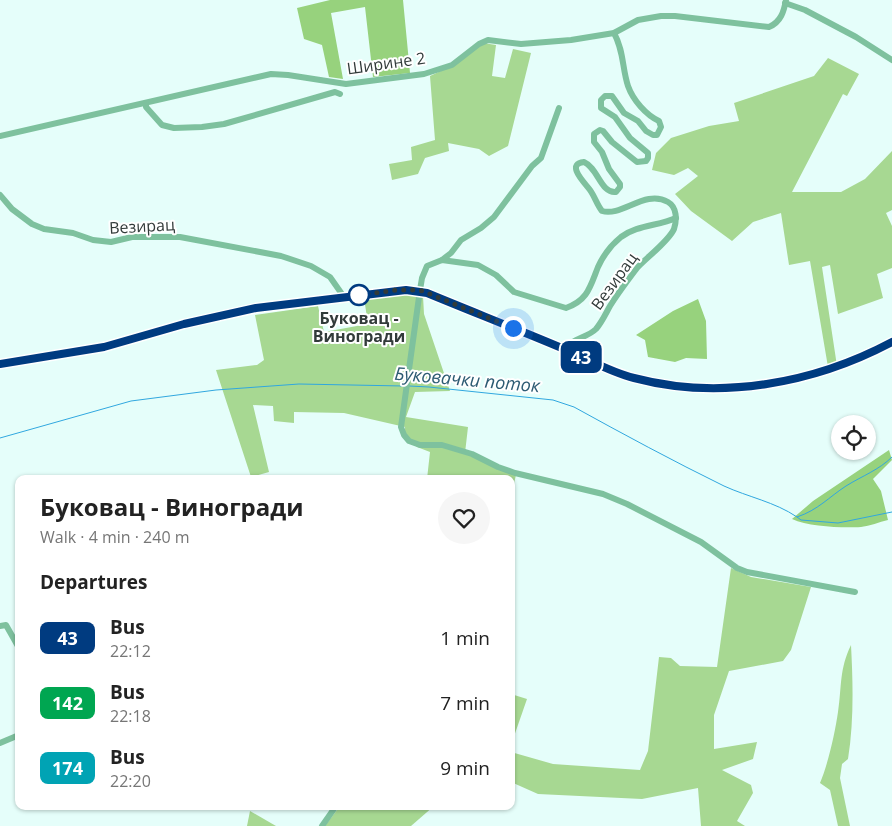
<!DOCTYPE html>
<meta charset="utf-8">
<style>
:root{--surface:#fff;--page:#f6f6f6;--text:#222;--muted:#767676}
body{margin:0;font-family:"Open Sans",sans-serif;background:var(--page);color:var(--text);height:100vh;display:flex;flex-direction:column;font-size:19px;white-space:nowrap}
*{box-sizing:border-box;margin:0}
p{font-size:16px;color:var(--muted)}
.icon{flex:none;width:28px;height:28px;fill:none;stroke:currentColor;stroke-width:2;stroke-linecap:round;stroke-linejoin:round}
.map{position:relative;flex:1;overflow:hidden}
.details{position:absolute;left:15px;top:475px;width:500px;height:335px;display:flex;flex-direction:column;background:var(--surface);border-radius:10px;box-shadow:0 1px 4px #0004}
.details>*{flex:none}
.badge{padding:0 10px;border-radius:8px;font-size:18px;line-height:32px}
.buttons{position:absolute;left:831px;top:415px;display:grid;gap:10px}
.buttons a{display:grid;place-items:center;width:45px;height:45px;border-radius:50%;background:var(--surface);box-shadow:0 1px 4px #0004;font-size:25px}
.you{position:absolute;width:25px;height:25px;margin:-12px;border:4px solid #fff;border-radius:50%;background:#1a73e8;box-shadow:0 0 0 8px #1a73e833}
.map>.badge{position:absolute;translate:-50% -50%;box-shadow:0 0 0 2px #fff}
h2{padding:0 25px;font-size:19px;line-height:45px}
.round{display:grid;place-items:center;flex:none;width:52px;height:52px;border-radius:26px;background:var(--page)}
.head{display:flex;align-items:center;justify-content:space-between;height:85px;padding:0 25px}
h1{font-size:24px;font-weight:700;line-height:38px}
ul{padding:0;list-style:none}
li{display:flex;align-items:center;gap:15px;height:65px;padding:0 25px}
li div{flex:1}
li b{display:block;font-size:19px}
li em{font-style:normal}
li .badge{min-width:55px;font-weight:700;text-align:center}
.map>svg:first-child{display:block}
.green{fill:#a7d892}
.forest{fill:#97d27d}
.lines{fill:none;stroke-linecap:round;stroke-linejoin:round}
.stream{stroke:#30a7df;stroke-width:1}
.minor{stroke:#7ec19e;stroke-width:6}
.line-casing{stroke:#fff;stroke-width:11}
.line{stroke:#003b80;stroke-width:8}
.walk{stroke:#323b3a;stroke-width:5;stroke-dasharray:0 9}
.stop-dot{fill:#fff;stroke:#003b80;stroke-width:2.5}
.labels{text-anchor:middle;stroke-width:4;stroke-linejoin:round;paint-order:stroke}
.street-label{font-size:16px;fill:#323b3a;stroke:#fff}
.stop-label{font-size:16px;font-weight:bold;fill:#323b3a;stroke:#fff}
.water-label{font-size:18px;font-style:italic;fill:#2d5b73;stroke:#fff}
</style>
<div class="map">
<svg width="892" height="826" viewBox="0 0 892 826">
<rect width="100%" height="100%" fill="#e5fefa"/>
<g class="green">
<polygon points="483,43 496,45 492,76 505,78 513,49 531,53 508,146 489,156 479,149 448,143 449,151 425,158 418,174 392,180 389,164 412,160 411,147 435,140 430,76 445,69"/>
<polygon points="828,58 859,74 847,96 843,94 792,192 841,192 865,179 892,151 892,210 886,213 892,226 892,268 877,274 883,298 838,314 830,265 822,267 837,366 828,367 810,261 789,265 781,213 753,222 732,241 691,211 675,194 698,176 688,168 674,175 652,170 656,153 671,138 709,126 739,121 734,103 814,76"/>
<polygon points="402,294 423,296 424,314 450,391 415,392 406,417 468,427 465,453 516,475 511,496 511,479 427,479 430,452 417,447 405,435 405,427 344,413 294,412 294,423 274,421 273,406 253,405 269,472 251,477 216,370 257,365 264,360 255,315 318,306 324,332 368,324 364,298"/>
<polygon points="731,568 751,577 811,587 791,650 783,661 729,671 714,715 714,749 757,742 753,759 722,770 751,785 753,793 737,821 745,826 701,826 698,788 642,799 538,794 511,782 511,752 553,764 640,770 648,751 659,657 671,658 680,666 717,667"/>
<path d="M851,645C853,682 854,722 848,759L842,764L840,778L850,826H838L830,790L820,783C828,764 835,733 838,712C842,686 839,670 851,645Z"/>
<polygon points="511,694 527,699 511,745"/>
<polygon points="340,806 434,806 411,826 325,826"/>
<polygon points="250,811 276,826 247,826"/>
</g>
<g class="forest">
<polygon points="330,0 403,0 410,73 373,77 365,7 331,13 343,79 329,77 322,45 304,39 297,8"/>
<polygon points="698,299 706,321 707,359 686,358 675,362 648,357 645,340 636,335 673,311"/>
<path d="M889,450L892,460L873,479L881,491L888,520C879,522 870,526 861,527C843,528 809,527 792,519L813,501Z"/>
</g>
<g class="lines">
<g class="stream">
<path d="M409,386L429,387L553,400L574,407C623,434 673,461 724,486C748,497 775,502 797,517C818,510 829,497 846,486C862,476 879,470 892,457"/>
<polyline points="0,438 131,401 216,390 299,384 403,386"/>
<polyline points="797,517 801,520 838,523 892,512"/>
</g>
<g class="minor">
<polyline points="785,3 805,10 856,37 892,60"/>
<polyline points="146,103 146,107 162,125 174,128 202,127 224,124 335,92 340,94"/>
<path d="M0,136L271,74L288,75L346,84L424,74L452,65L479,44L488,40L521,44L571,40L614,33L638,20L661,16H675L769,27C781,22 784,11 786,0"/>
<polyline points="0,195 12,209 32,224 44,229 73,233 93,240 111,242 132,237 180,237 281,256 311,266 330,277 344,297"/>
<path d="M676,218C658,226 637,225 621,237C611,245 603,256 598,267C590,287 588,300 566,308L514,292L496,275L478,265L442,260L427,266L422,278L420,290L401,427L404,435L409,441L420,445H442L472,454L498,467L515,473L603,494L627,504L701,542L737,568L747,572L855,592"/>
<polyline points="442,260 451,253 461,240 481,228 494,217 532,166 541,158 559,108"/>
<path d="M565,350C572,338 587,338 596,329C602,322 606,313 610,306C618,293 628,280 637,268C646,258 669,241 674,229C677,220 677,207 668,202C645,189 622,217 602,211C597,205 595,197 590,190C585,183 565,164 584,162C598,168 601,194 616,192L620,187V184L609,169L602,152L594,142V134L600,130L603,131L612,142L637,162L646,161L648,158V153L630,138L615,117L601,108V100L605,96H612L624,113L638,121L646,131L653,135H657L661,127L659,121C646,115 633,100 628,86C622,68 624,51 614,33"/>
<path d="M0,364L104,347L197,321L256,308L406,290L427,293C473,312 519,330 564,349C588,359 610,372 634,378C720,400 815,383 892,342"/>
<polyline points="0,626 6,625 19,648"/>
<polyline points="0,743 19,735"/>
<polyline points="322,826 336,806"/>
</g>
</g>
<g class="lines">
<defs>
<path id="line" d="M0,364L104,347L184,324L256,308L406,290L427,293C473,312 519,330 564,349C588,359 610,372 634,378C721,401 815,383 892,342"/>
</defs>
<use href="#line" class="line-casing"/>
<use href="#line" class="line"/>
<polyline class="walk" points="359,295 397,290 420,290 513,328"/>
</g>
<circle class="stop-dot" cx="359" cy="295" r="10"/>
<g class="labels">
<g class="street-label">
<text transform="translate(386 63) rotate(-8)" y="6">Ширине 2</text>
<text transform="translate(142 226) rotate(-3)" y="6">Везирац</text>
<text transform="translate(614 281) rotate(-54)" y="6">Везирац</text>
</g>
<g class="stop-label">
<text x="359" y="324">Буковац -<tspan x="359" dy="18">Виногради</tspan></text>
</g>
<g class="water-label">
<text transform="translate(467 380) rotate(5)" y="6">Буковачки поток</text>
</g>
</g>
</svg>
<div class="buttons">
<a><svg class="icon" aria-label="locate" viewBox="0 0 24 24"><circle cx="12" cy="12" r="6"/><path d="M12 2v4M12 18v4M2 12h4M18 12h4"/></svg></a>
</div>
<div class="you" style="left:513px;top:328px"></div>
<b class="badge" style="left:581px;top:357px;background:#003b80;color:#fff">43</b>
<section class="details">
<div class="head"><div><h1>Буковац - Виногради</h1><p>Walk · 4 min · 240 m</p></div><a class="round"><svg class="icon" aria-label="heart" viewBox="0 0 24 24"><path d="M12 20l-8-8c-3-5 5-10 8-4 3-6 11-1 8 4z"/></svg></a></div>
<h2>Departures</h2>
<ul>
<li><span class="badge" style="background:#003b80;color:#fff">43</span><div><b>Bus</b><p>22:12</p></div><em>1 min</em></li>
<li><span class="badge" style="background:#00a651;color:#fff">142</span><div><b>Bus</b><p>22:18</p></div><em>7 min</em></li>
<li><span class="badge" style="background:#00a3b4;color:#fff">174</span><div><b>Bus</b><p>22:20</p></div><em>9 min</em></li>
</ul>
</section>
</div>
